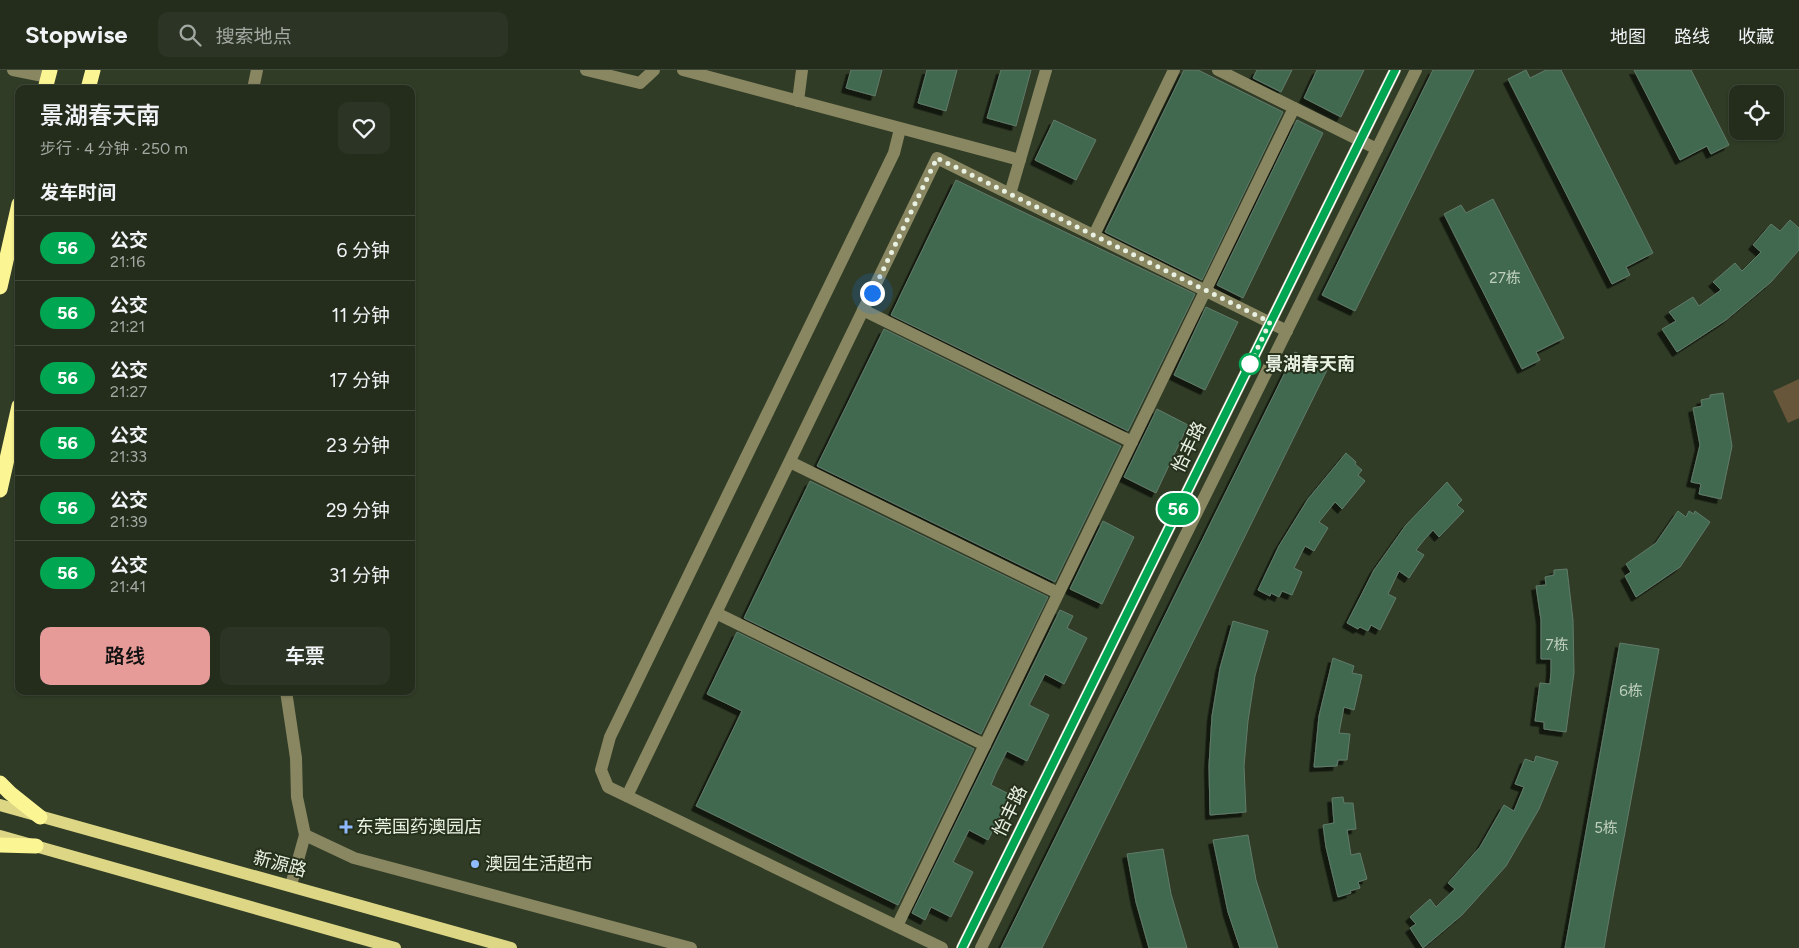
<!DOCTYPE html>
<html lang="zh">
<meta charset="utf-8">
<style>
:root{--surface:#242d1c;--page:#2c3525;--text:#f1f3f6;--muted:#a3a8a3;--line:#41493b;--accent:#e69b98}
body{margin:0;font-family:Figtree,"Noto Sans SC",sans-serif;background:var(--page);color:var(--text);height:100vh;display:flex;flex-direction:column;font-size:19px;white-space:nowrap}
*{box-sizing:border-box;margin:0}
p{font-size:16px;color:var(--muted)}
.icon{flex:none;width:28px;height:28px;fill:none;stroke:currentColor;stroke-width:2;stroke-linecap:round;stroke-linejoin:round}
.map{position:relative;flex:1;overflow:hidden}
.drawer{position:absolute;left:15px;top:15px;width:400px;height:610px;display:flex;flex-direction:column;background:var(--surface);border-radius:10px;box-shadow:0 1px 4px #0004,0 0 0 1px var(--line)}
.drawer>*{flex:none}
.badge{padding:0 10px;border-radius:16px;font-size:18px;line-height:32px}
.buttons{position:absolute;left:1729px;top:15px;display:grid;gap:10px}
.buttons a{display:grid;place-items:center;width:55px;height:55px;border-radius:10px;background:var(--surface);box-shadow:0 1px 4px #0004,0 0 0 1px var(--line);font-size:25px}
.you{position:absolute;width:25px;height:25px;margin:-12px;border:4px solid #fff;border-radius:50%;background:#1a73e8;box-shadow:0 0 0 8px #1a73e833}
.map>.badge{position:absolute;translate:-50% -50%;box-shadow:0 0 0 2px #fff}
h2{padding:0 25px;font-size:19px;line-height:45px}
.round{display:grid;place-items:center;flex:none;width:52px;height:52px;border-radius:10px;background:var(--page)}
.headline{display:flex;align-items:center;justify-content:space-between;height:85px;padding:0 25px}
h1{font-size:24px;font-weight:600;line-height:38px}
.primary-button{display:flex;gap:10px;margin-top:auto;padding:10px 25px}
.primary-button a{flex:1;height:58px;border-radius:10px;background:var(--accent);color:#111;font-size:20px;font-weight:600;line-height:58px;text-align:center}
.primary-button a+a{background:var(--page);color:var(--text)}
ul{padding:0;list-style:none}
li{display:flex;align-items:center;gap:15px;height:65px;padding:0 25px;border-top:1px solid var(--line)}
li div{flex:1}
li b{display:block;font-size:19px}
li em{font-style:normal}
li .badge{min-width:55px;font-weight:700;text-align:center}
header{display:flex;align-items:center;gap:30px;box-sizing:border-box;height:70px;padding:0 25px;background:var(--surface);border-bottom:1px solid var(--line)}
header strong{font-size:24px}
nav{display:flex;gap:28px;margin-inline-start:auto;font-size:18px}
.search{width:350px;height:45px;background:var(--page);display:flex;align-items:center;gap:12px;box-sizing:border-box;padding:0 18px;border-radius:10px;color:var(--muted);font-size:19px}
.map>svg:first-child{display:block}
.green{fill:#67563a}
.building{fill:#416950;stroke:#617b6a;filter:url(#shadow)}
.lines{fill:none;stroke-linecap:round;stroke-linejoin:round}
.minor{stroke:#898761;stroke-width:12}
.major{stroke:#dcd685;stroke-width:12}
.highway{stroke:#fcf593;stroke-width:15}
.line-casing{stroke:#fff;stroke-width:11}
.line{stroke:#00a651;stroke-width:8}
.walk{stroke:#e9f1e3;stroke-width:5;stroke-dasharray:0 9}
.stop-dot{fill:#fff;stroke:#00a651;stroke-width:2.5}
.poi-dot{fill:#8eb9fc;stroke:#26311c;stroke-width:2}
.labels{text-anchor:middle;stroke-width:4;stroke-linejoin:round;paint-order:stroke}
.number-label{font-size:15px;fill:#bfcfbe}
.stop-label{font-size:18px;font-weight:bold;fill:#e9f1e3;stroke:#26311c;text-anchor:start}
.street-label{font-size:18px;fill:#e9f1e3;stroke:#26311c}
.poi-label{font-size:18px;fill:#e9f1e3;stroke:#26311c;text-anchor:start}
</style>
<header>
<strong>Stopwise</strong>
<div class="search"><svg class="icon" aria-label="search" viewBox="0 0 24 24"><circle cx="10" cy="10" r="6"/><path d="M15 15l6 6"/></svg>搜索地点</div>
<nav><a>地图</a><a>路线</a><a>收藏</a></nav>
</header>
<div class="map">
<svg width="1799" height="878" viewBox="0 0 1799 878">
<defs>
<filter id="shadow"><feDropShadow dx="-4.5" dy="4.5" stdDeviation="0" flood-color="#0009"/></filter>
</defs>
<rect width="100%" height="100%" fill="#303c26"/>
<polygon class="green" points="1799,309 1799,348 1788,353 1773,321"/>
<g class="building">
<polygon points="851,0 882,0 875,26 846,18"/>
<polygon points="927,0 957,0 946,41 918,33"/>
<polygon points="1001,0 1031,0 1016,56 987,48"/>
<polygon points="1184,0 1198,0 1283,42 1202,210 1105,162"/>
<polygon points="1257,0 1292,0 1281,22 1253,8"/>
<polygon points="1317,0 1364,0 1341,47 1304,28"/>
<polygon points="1433,0 1474,0 1355,241 1322,225"/>
<polygon points="1526,0 1530,8 1546,0 1561,0 1653,183 1626,197 1630,205 1612,214 1508,9"/>
<polygon points="1634,0 1691,0 1729,75 1711,84 1707,76 1680,90"/>
<polygon points="1054,50 1096,70 1076,110 1035,90"/>
<polygon points="1297,50 1323,63 1243,228 1217,215"/>
<polygon points="956,110 1195,224 1128,361 891,245"/>
<polygon points="1493,129 1564,268 1536,282 1540,290 1522,299 1444,144 1461,135 1466,143"/>
<polygon points="1790,150 1799,158 1799,180 1771,212 1726,250 1677,282 1662,259 1676,251 1669,242 1693,227 1699,236 1721,220 1713,212 1735,193 1742,201 1761,182 1753,175 1771,154 1780,161"/>
<polygon points="1206,237 1238,252 1205,320 1174,305"/>
<polygon points="884,259 1121,376 1055,512 817,396"/>
<polygon points="1295,282 1328,298 1173,612 1042,878 1001,878"/>
<polygon points="1723,323 1732,376 1721,429 1699,424 1701,414 1691,412 1700,375 1693,338 1702,336 1701,330 1710,328 1710,325"/>
<polygon points="1157,339 1188,355 1156,423 1124,407"/>
<polygon points="1346,383 1356,392 1355,394 1362,400 1358,405 1365,411 1342,439 1335,432 1319,452 1328,458 1314,481 1305,476 1294,498 1302,502 1292,525 1282,521 1279,527 1271,523 1270,526 1258,520 1279,476 1308,429"/>
<polygon points="810,411 1048,527 981,664 744,548"/>
<polygon points="1447,412 1462,430 1457,435 1464,441 1439,467 1433,460 1424,470 1416,480 1424,485 1409,508 1399,501 1388,524 1396,528 1380,560 1371,555 1368,561 1360,557 1358,559 1347,553 1374,500 1406,455"/>
<polygon points="1678,441 1686,447 1689,441 1694,444 1695,441 1710,452 1680,497 1636,527 1625,506 1631,502 1626,494 1656,473"/>
<polygon points="1103,451 1134,467 1102,534 1070,519"/>
<polygon points="1567,499 1573,550 1574,603 1566,662 1544,659 1544,652 1535,651 1540,613 1550,614 1551,601 1551,589 1541,589 1541,550 1536,516 1546,515 1545,507 1554,505 1554,500"/>
<polygon points="1060,540 1073,546 1067,558 1087,568 1064,614 1045,604 1029,635 1049,645 1027,691 1007,681 996,703 991,715 1011,725 988,770 969,760 953,792 973,802 951,847 931,837 925,850 912,843"/>
<polygon points="1233,551 1268,561 1255,606 1248,651 1244,696 1246,742 1210,745 1209,696 1212,646 1220,598"/>
<polygon points="737,562 974,679 898,835 696,736 742,641 707,624"/>
<polygon points="1620,573 1659,579 1612,832 1604,878 1565,878"/>
<polygon points="1333,588 1354,596 1352,603 1362,605 1354,640 1344,637 1339,663 1350,664 1347,690 1338,690 1337,696 1314,697 1319,646"/>
<polygon points="1536,686 1558,692 1539,739 1506,796 1462,845 1423,878 1410,858 1416,854 1410,847 1430,829 1436,837 1455,819 1448,813 1480,777 1504,735 1514,741 1524,717 1515,714 1525,689 1534,692"/>
<polygon points="1343,727 1344,733 1353,733 1356,759 1347,760 1351,785 1360,783 1367,809 1358,812 1360,818 1350,821 1351,823 1338,827 1326,777 1323,755 1334,753 1332,728"/>
<polygon points="1248,765 1256,810 1278,878 1240,878 1228,842 1213,770"/>
<polygon points="1163,779 1171,824 1187,878 1149,878 1136,832 1127,784"/>
</g>
<g class="lines">
<g class="minor">
<polyline points="13,0 48,7"/>
<polyline points="586,0 640,13 654,0"/>
<polyline points="683,0 1020,90"/>
<polyline points="1218,0 1377,79"/>
<polyline points="253,19 257,0"/>
<polyline points="798,31 802,0"/>
<polyline points="900,59 894,83 610,667 601,700 608,717 942,878"/>
<polyline points="1010,124 1046,0"/>
<polyline points="1094,165 1174,0"/>
<polyline points="863,240 1132,372"/>
<polyline points="790,392 1058,523"/>
<polyline points="716,543 985,675"/>
<polyline points="286,621 296,688 297,727 305,765 291,815"/>
<polyline points="627,726 937,88 1287,261"/>
<polyline points="305,765 354,788 691,878"/>
<polyline points="897,856 1294,38"/>
<polyline points="962,878 1395,0"/>
<polyline points="981,878 1416,0"/>
</g>
<g class="major">
<polyline points="0,735 511,878"/>
<polyline points="0,766 395,878"/>
</g>
<g class="highway">
<polyline points="45,19 50,0"/>
<polyline points="88,19 93,0"/>
<polyline points="0,217 19,134"/>
<polyline points="0,420 19,336"/>
<polyline points="0,713 10,723 40,747"/>
<polyline points="0,775 36,776"/>
</g>
</g>
<g class="lines">
<defs>
<polyline id="line" points="962,878 1395,0"/>
</defs>
<use href="#line" class="line-casing"/>
<use href="#line" class="line"/>
<polyline class="walk" points="872,223 937,88 1270,252 1250,294"/>
</g>
<circle class="stop-dot" cx="1250" cy="294" r="10"/>
<g class="poi-dot">
<path d="M343.5 749.5h5v5h5v5h-5v5h-5v-5h-5v-5h5z"/>
<circle cx="475" cy="794" r="5"/>
</g>
<g class="labels">
<g class="number-label">
<text x="1505" y="213">27栋</text>
<text x="1557" y="580">7栋</text>
<text x="1631" y="626">6栋</text>
<text x="1606" y="763">5栋</text>
</g>
<g class="stop-label">
<text x="1265" y="300">景湖春天南</text>
</g>
<g class="street-label">
<text transform="translate(1189 377) rotate(-64)" y="6">怡丰路</text>
<text transform="translate(1010 741) rotate(-64)" y="6">怡丰路</text>
<text transform="translate(280 794) rotate(15)" y="6">新源路</text>
</g>
<g class="poi-label">
<text x="356" y="763">东莞国药澳园店</text>
<text x="485" y="800">澳园生活超市</text>
</g>
</g>
</svg>
<div class="buttons">
<a><svg class="icon" aria-label="locate" viewBox="0 0 24 24"><circle cx="12" cy="12" r="6"/><path d="M12 2v4M12 18v4M2 12h4M18 12h4"/></svg></a>
</div>
<div class="you" style="left:872px;top:223px"></div>
<b class="badge" style="left:1178px;top:439px;background:#00a651;color:#fff">56</b>
<section class="drawer">
<div class="headline"><div><h1>景湖春天南</h1><p>步行 · 4 分钟 · 250 m</p></div><a class="round"><svg class="icon" aria-label="heart" viewBox="0 0 24 24"><path d="M12 20l-8-8c-3-5 5-10 8-4 3-6 11-1 8 4z"/></svg></a></div>
<h2>发车时间</h2>
<ul>
<li><span class="badge" style="background:#00a651;color:#fff">56</span><div><b>公交</b><p>21:16</p></div><em>6 分钟</em></li>
<li><span class="badge" style="background:#00a651;color:#fff">56</span><div><b>公交</b><p>21:21</p></div><em>11 分钟</em></li>
<li><span class="badge" style="background:#00a651;color:#fff">56</span><div><b>公交</b><p>21:27</p></div><em>17 分钟</em></li>
<li><span class="badge" style="background:#00a651;color:#fff">56</span><div><b>公交</b><p>21:33</p></div><em>23 分钟</em></li>
<li><span class="badge" style="background:#00a651;color:#fff">56</span><div><b>公交</b><p>21:39</p></div><em>29 分钟</em></li>
<li><span class="badge" style="background:#00a651;color:#fff">56</span><div><b>公交</b><p>21:41</p></div><em>31 分钟</em></li>
</ul>
<div class="primary-button"><a>路线</a><a>车票</a></div>
</section>
</div>
